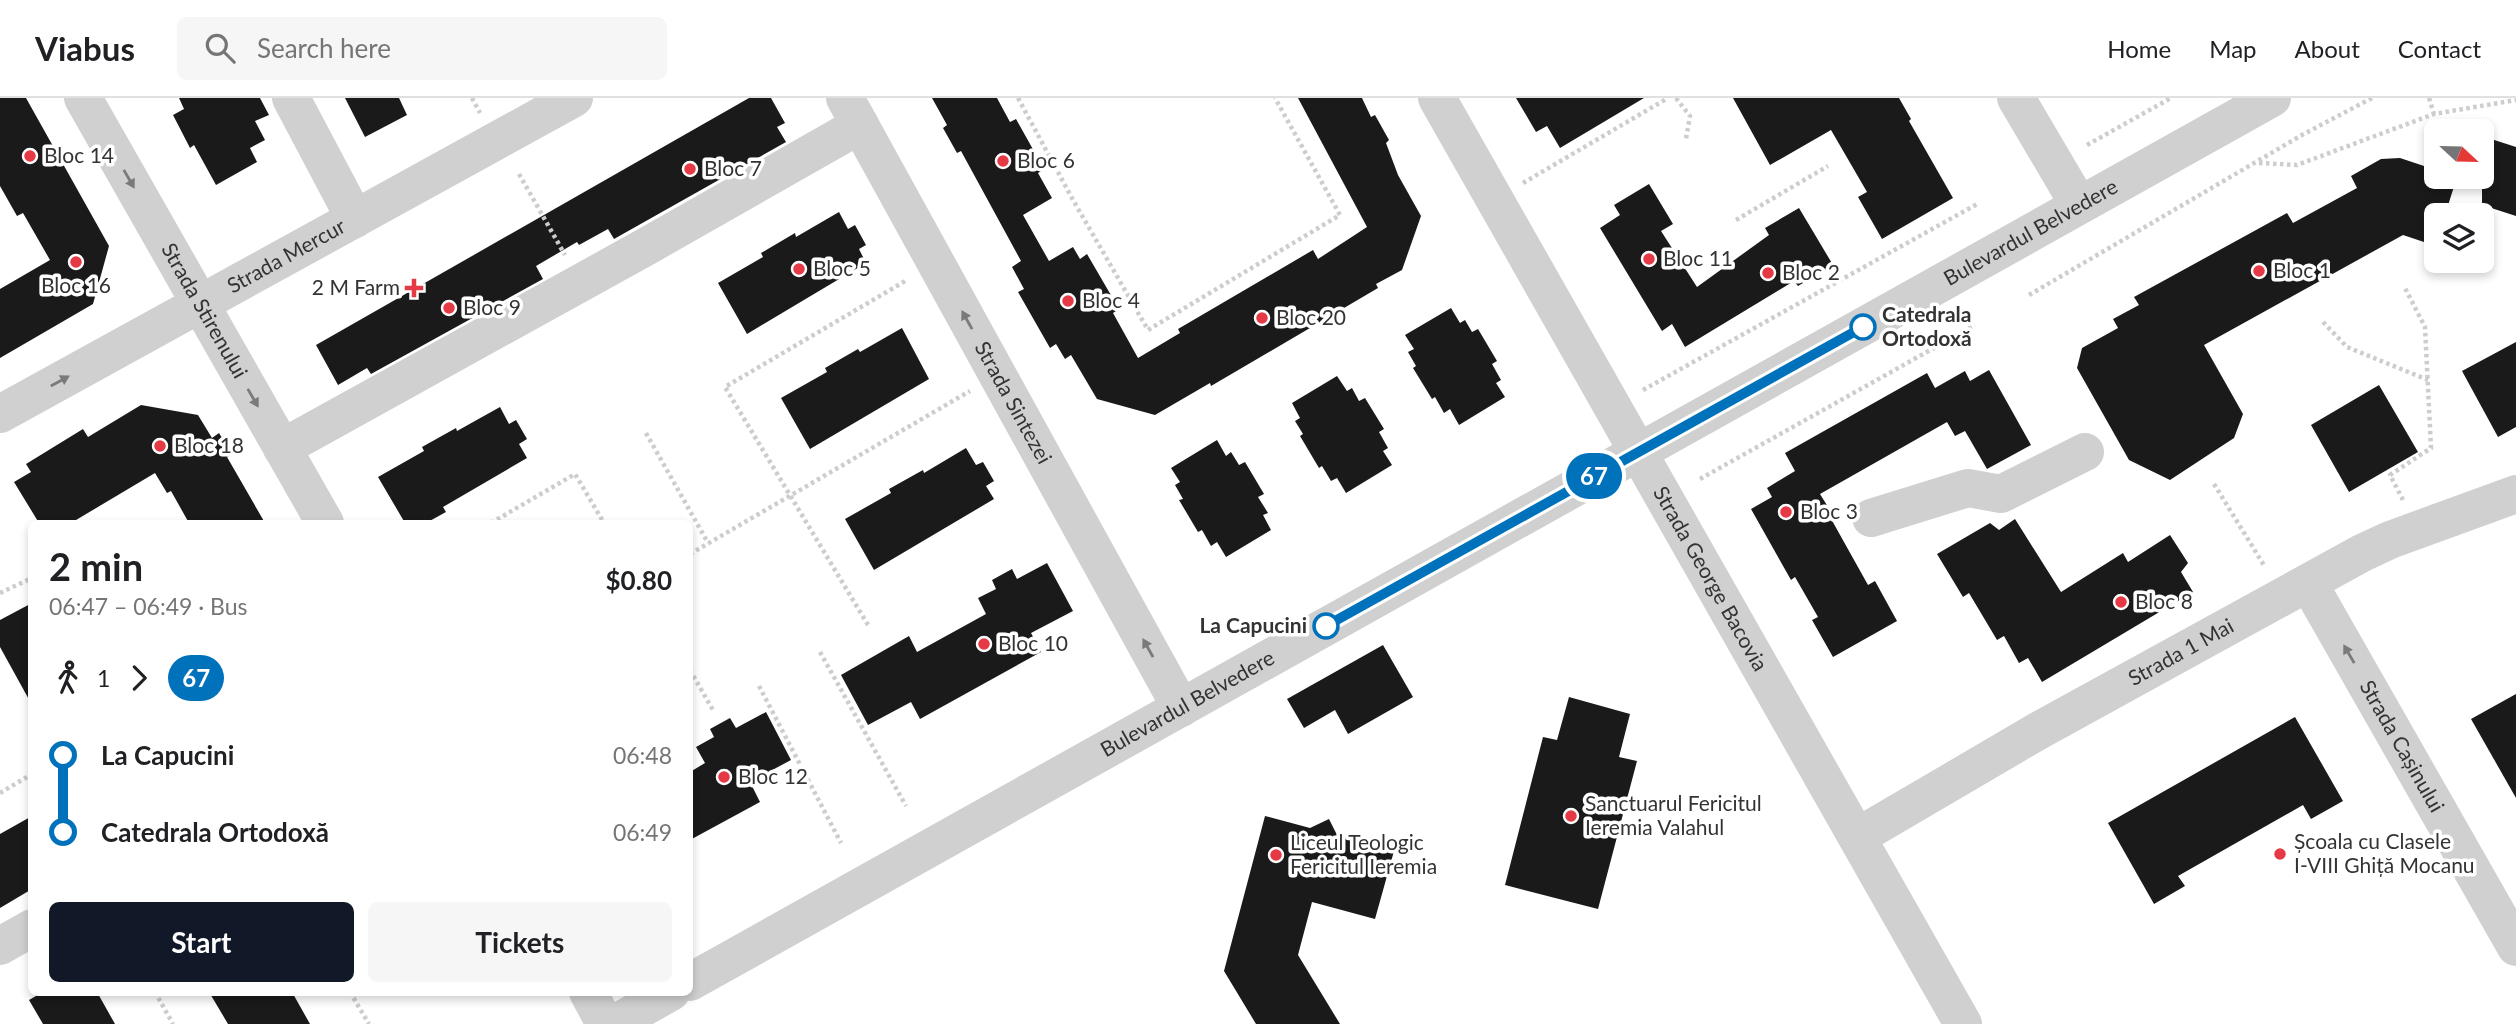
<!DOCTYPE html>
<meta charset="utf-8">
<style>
:root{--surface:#fff;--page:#f6f6f6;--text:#202124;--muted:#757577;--line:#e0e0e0;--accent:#111827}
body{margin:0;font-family:Lato,sans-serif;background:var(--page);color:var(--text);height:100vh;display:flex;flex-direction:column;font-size:26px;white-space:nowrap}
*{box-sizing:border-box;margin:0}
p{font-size:23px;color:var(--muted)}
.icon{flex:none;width:38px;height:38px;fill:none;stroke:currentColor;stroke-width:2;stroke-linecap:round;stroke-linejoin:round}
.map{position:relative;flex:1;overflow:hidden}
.details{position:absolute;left:28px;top:422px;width:665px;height:476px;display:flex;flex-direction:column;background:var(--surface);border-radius:10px;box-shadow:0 4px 10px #0003}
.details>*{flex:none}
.badge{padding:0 14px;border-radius:23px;font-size:24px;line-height:46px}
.needle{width:46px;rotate:112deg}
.tools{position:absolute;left:2424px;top:21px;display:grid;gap:14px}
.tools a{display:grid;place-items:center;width:70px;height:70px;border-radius:10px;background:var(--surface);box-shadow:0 4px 10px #0003;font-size:35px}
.map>.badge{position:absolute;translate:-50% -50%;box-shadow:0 0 0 4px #fff}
.legs{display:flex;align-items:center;gap:10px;height:77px;padding:0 21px;font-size:23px}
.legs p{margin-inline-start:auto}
.headline{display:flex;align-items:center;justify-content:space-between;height:119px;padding:0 21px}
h1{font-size:38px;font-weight:700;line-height:52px}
.primary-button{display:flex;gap:14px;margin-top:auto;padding:14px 21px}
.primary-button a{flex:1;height:80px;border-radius:10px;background:var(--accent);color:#fff;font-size:28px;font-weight:700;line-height:80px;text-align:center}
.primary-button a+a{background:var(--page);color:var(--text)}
ul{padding:0 21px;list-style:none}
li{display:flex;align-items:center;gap:24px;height:77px;font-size:26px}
li i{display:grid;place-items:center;width:10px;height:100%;margin:0 9px;background:currentColor}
li i::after{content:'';width:18px;height:18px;margin:-9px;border:5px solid;border-radius:50%;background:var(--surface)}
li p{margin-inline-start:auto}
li:first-child i{background:linear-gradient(#0000 50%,currentColor 0)}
li:last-child i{background:linear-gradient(currentColor 50%,#0000 0)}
header{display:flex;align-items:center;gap:42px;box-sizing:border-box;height:98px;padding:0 35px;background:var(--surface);border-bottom:2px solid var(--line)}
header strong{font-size:33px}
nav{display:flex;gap:38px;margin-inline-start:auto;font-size:24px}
.search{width:490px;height:63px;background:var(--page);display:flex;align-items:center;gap:18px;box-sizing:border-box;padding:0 24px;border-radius:10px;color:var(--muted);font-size:26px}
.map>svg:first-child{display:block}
.building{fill:#1a1a1a}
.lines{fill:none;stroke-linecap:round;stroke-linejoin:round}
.path{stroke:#cdcdcd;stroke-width:4.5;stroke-dasharray:3.5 3.5;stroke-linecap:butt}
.minor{stroke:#d0d0d0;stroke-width:38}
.oneway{fill:#7a7a7a}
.line-1-casing{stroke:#fff;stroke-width:16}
.line-1{stroke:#0072bc;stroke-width:10}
.poi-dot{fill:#e63946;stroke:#fff;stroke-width:2.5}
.stop-1-dot{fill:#fff;stroke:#0072bc;stroke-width:3.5}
.labels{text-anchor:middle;stroke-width:7;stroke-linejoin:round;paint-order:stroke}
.poi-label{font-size:21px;fill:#333;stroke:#fff;text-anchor:start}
.street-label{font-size:21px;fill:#333;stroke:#fff}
.stop-label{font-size:21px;font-weight:bold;fill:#333;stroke:#fff;text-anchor:start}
</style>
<header>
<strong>Viabus</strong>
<div class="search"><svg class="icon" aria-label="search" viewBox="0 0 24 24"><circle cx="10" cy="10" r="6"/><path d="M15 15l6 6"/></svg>Search here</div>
<nav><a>Home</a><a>Map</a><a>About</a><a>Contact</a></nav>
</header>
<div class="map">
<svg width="2516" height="926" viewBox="0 0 2516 926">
<rect width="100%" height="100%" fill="#fff"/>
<g class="building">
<polygon points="0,0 26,0 109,148 93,206 0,260 0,191 50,162 23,115 17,118 0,88"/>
<polygon points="179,0 260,0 269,17 255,23 265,42 250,50 257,64 216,87 194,47 190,50 173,17 184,11"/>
<polygon points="345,0 399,0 407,17 365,39"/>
<polygon points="749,0 771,0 785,25 777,29 786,44 614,141 608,131 579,147 577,144 536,168 543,181 371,276 367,270 338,287 316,247"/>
<polygon points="932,0 997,0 1010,24 1016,21 1044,71 1038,75 1052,100 1023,117 1049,163 1073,149 1080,161 1087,156 1119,211 1113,215 1138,260 1180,235 1178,231 1313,152 1318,161 1367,129 1298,0 1362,0 1371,19 1375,17 1389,42 1386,45 1398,77 1421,118 1402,172 1376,186 1378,190 1211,288 1210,285 1155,317 1097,301 1071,257 1065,261 1056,246 1050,250 1018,194 1024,191 1012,169 1021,163 961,53 957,55 943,30 947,27"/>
<polygon points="1516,0 1644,0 1560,50 1547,28 1536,34"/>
<polygon points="1733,0 1899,0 1911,21 1909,23 1953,100 1882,141 1858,99 1867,94 1831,32 1770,67"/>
<polygon points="2488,40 2516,49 2516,118 2482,107 2482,60"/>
<polygon points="2400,60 2436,72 2436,79 2457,79 2445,117 2436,117 2436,148 2403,137 2204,247 2243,316 2234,340 2170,382 2129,362 2077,270 2082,250 2118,230 2113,221 2139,207 2134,199 2287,115 2293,125 2357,90 2351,78 2381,61"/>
<polygon points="1649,86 1673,126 1661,133 1697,189 1769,137 1765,130 1799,110 1833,167 1798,188 1794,183 1685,249 1672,226 1662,233 1600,130 1620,117 1614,107"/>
<polygon points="839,114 848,131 855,127 866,147 859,151 866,165 747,236 718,185 763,159 761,155 795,135 796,139"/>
<polygon points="1451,210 1460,225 1465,222 1472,234 1478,231 1497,263 1492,266 1501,282 1496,285 1505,299 1459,327 1450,311 1444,315 1435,299 1432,301 1413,270 1416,268 1408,254 1414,251 1405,237"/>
<polygon points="902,230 929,281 810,351 781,300 827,274 825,270 858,251 860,254"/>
<polygon points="2516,244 2516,329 2498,339 2462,273"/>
<polygon points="1989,272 2031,347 1987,371 1965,333 1955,338 1947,324 1820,396 1828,409 1825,410 1868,487 1875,483 1897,523 1833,559 1812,522 1818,519 1795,479 1791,482 1751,411 1772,399 1767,390 1795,373 1785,355 1927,275 1935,290 1965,273 1970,283"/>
<polygon points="1337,278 1347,293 1352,290 1359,303 1365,300 1384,331 1379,334 1388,350 1383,353 1392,367 1346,395 1337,380 1331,383 1322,368 1319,370 1300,338 1303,336 1295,323 1300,320 1292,305"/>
<polygon points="2379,287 2418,354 2349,394 2311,327"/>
<polygon points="141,307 198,317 212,340 219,335 232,356 227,359 265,425 189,425 171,393 167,395 155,375 71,425 39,425 14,384 31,374 26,366 83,331 88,339"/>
<polygon points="500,309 509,326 516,322 527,341 519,346 527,360 443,409 446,414 426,425 405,425 378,379 424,353 422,349 456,330 457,333"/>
<polygon points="1217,342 1226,358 1231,354 1239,367 1245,364 1264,396 1258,399 1268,415 1263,417 1271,432 1226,459 1217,444 1211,448 1202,432 1198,434 1179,402 1183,401 1175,387 1180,384 1171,370"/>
<polygon points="966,350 976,367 983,364 994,383 986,388 994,401 874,472 845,421 891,395 889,391 923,372 924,375"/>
<polygon points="2015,421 2061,494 2123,455 2128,464 2170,437 2188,465 2181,474 2193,494 2042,584 2028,560 2019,565 2004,538 1997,542 1969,495 1963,499 1937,456 1990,425 1999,432"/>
<polygon points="1047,465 1073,513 1031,535 1041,554 920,621 911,604 868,627 841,577 909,538 917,554 986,516 978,500 996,491 992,482 1012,471 1017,481"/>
<polygon points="32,505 32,607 0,549 0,522"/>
<polygon points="1383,547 1413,599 1348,636 1335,612 1304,630 1287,601"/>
<polygon points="2516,596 2516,700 2471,621"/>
<polygon points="1569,599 1630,616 1619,659 1637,663 1598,811 1505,787 1543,639 1557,642"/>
<polygon points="766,614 791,662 750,684 760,704 690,742 690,674 705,665 696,649 714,639 710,631 730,620 736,630"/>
<polygon points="2295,619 2343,703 2311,721 2303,707 2178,778 2185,788 2154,806 2108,725"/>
<polygon points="32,718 32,791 0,810 0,736"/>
<polygon points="1265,718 1310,730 1329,721 1337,737 1394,753 1375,821 1312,804 1298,857 1340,926 1256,926 1224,873"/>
<polygon points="43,894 97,894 115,926 43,926 29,902"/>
<polygon points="209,894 292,894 310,926 228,926"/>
</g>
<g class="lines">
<g class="path">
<polyline points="472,0 480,15"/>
<polyline points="1018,0 1073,102 1148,232 1340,117 1275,0"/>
<polyline points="1676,0 1690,18 1686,41"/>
<polyline points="2429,0 2434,16"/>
<polyline points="2087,47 2171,0"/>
<polyline points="2259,65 2297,67 2434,16 2516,2"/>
<polyline points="519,76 565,157"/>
<polyline points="1523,85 1668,0"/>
<polyline points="1736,122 1828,68"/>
<polyline points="2029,197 2302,37 2372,0"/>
<polyline points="2323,224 2347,249 2428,282"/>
<polyline points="1643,292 1979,105"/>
<polyline points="646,335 708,445"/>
<polyline points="1700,381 1975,227"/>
<polyline points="2214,386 2265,469"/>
<polyline points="2403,402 2390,377 2431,350 2425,229 2404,188"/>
<polyline points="491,425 575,376 604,425"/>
<polyline points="690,456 970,293"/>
<polyline points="0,495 32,480"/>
<polyline points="868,527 725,289 907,182"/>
<polyline points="820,554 906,708"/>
<polyline points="690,572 714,614"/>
<polyline points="759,588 841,745"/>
<polyline points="0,695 32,676"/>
<polyline points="155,894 173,926"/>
<polyline points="350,894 369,926"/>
</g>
<g class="minor">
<path id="s1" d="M83,0L325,425"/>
<polyline points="291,0 355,121"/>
<path id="s2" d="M845,0L1181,610"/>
<path id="s3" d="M1437,0L1963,926"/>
<polyline points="2016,0 2079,107"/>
<path id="s4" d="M0,316L574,0"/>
<polyline points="282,350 649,147 860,27"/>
<polyline points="1871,420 1968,390 2001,396 2085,354"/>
<path id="s5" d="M2309,486L2516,849"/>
<path id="s6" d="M1857,739L2038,633L2362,455L2390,442L2516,396"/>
<polyline points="0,848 32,830"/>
<path id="s7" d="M690,884L2272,0"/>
<polyline points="588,894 605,926"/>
<polyline points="614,926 671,894"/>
</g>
</g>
<defs><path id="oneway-solid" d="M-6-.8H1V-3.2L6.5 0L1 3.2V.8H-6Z" transform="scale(1.75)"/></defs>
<g class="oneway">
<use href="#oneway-solid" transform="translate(129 81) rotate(60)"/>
<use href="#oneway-solid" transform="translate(967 222) rotate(-119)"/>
<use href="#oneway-solid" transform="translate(60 283) rotate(-29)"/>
<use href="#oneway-solid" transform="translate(253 300) rotate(60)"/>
<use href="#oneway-solid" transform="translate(1148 550) rotate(-119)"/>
<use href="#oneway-solid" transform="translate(2349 556) rotate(-120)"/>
</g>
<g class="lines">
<defs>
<polyline id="line-1" points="1326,528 1863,229"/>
</defs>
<use href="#line-1" class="line-1-casing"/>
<use href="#line-1" class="line-1"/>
</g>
<g class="poi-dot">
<circle cx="30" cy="58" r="7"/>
<circle cx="1003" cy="63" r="7"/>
<circle cx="690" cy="71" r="7"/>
<circle cx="1649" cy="161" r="7"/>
<circle cx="76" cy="164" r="7"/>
<circle cx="799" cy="171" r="7"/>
<circle cx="2259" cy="173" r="7"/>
<circle cx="1768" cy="175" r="7"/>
<path d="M410.5 179.5h7v7h7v7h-7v7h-7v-7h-7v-7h7z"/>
<circle cx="1068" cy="203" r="7"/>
<circle cx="449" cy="210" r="7"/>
<circle cx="1262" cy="220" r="7"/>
<circle cx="160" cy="348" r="7"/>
<circle cx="1786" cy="414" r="7"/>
<circle cx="2121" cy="504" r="7"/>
<circle cx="984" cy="546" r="7"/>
<circle cx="724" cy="679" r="7"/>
<circle cx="1571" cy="718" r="7"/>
<circle cx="2280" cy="756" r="7"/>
<circle cx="1276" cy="757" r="7"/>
</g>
<g class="stop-1-dot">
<circle cx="1863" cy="229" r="12"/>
<circle cx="1326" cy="528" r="12"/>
</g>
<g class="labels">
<g class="poi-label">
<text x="44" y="65">Bloc 14</text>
<text x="1017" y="70">Bloc 6</text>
<text x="704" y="78">Bloc 7</text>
<text x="1663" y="168">Bloc 11</text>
<text x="813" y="178">Bloc 5</text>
<text x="2273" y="180">Bloc 1</text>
<text x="1782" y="182">Bloc 2</text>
<text x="76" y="195" text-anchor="middle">Bloc 16</text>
<text x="400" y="197" text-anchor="end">2 M Farm</text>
<text x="1082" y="210">Bloc 4</text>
<text x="463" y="217">Bloc 9</text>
<text x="1276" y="227">Bloc 20</text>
<text x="174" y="355">Bloc 18</text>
<text x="1800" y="421">Bloc 3</text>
<text x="2135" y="511">Bloc 8</text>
<text x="998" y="553">Bloc 10</text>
<text x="738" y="686">Bloc 12</text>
<text x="1585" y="713">Sanctuarul Fericitul<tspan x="1585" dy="24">Ieremia Valahul</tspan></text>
<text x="2294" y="751">Școala cu Clasele<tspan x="2294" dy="24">I-VIII Ghiță Mocanu</tspan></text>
<text x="1290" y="752">Liceul Teologic<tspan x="1290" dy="24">Fericitul Ieremia</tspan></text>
</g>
<g class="street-label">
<text dy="7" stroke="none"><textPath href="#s7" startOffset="1536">Bulevardul Belvedere</textPath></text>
<text dy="7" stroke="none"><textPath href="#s4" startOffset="327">Strada Mercur</textPath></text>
<text dy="7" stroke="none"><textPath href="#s1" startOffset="245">Strada Stirenului</textPath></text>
<text dy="7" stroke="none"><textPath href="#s2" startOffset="348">Strada Sintezei</textPath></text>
<text dy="7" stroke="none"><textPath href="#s3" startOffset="553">Strada George Bacovia</textPath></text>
<text dy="7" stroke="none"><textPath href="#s6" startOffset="373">Strada 1 Mai</textPath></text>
<text dy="7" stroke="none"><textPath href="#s7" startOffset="570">Bulevardul Belvedere</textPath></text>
<text dy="7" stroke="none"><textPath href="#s5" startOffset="187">Strada Cașinului</textPath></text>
</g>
<g class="stop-label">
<text x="1882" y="224">Catedrala<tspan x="1882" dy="24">Ortodoxă</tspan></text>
<text x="1307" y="535" text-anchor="end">La Capucini</text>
</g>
</g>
</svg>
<div class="tools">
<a><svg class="needle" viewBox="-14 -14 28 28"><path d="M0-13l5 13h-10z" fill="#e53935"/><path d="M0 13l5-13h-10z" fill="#757577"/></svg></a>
<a><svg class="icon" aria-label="layers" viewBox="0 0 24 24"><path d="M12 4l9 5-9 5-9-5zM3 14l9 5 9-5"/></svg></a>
</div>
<b class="badge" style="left:1594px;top:378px;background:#0072bc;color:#fff">67</b>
<section class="details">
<div class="headline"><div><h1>2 min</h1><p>06:47 – 06:49 · Bus</p></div><b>$0.80</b></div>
<div class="legs"><svg class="icon" aria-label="walk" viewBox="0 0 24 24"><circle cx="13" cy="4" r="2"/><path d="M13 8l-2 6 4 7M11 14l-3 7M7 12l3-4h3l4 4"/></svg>1<svg class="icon" aria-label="forward" viewBox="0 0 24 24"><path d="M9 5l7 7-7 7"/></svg><b class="badge" style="background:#0072bc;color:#fff">67</b></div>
<ul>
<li><i style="color:#0072bc"></i><b>La Capucini</b><p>06:48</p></li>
<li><i style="color:#0072bc"></i><b>Catedrala Ortodoxă</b><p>06:49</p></li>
</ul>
<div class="primary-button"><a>Start</a><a>Tickets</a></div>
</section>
</div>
